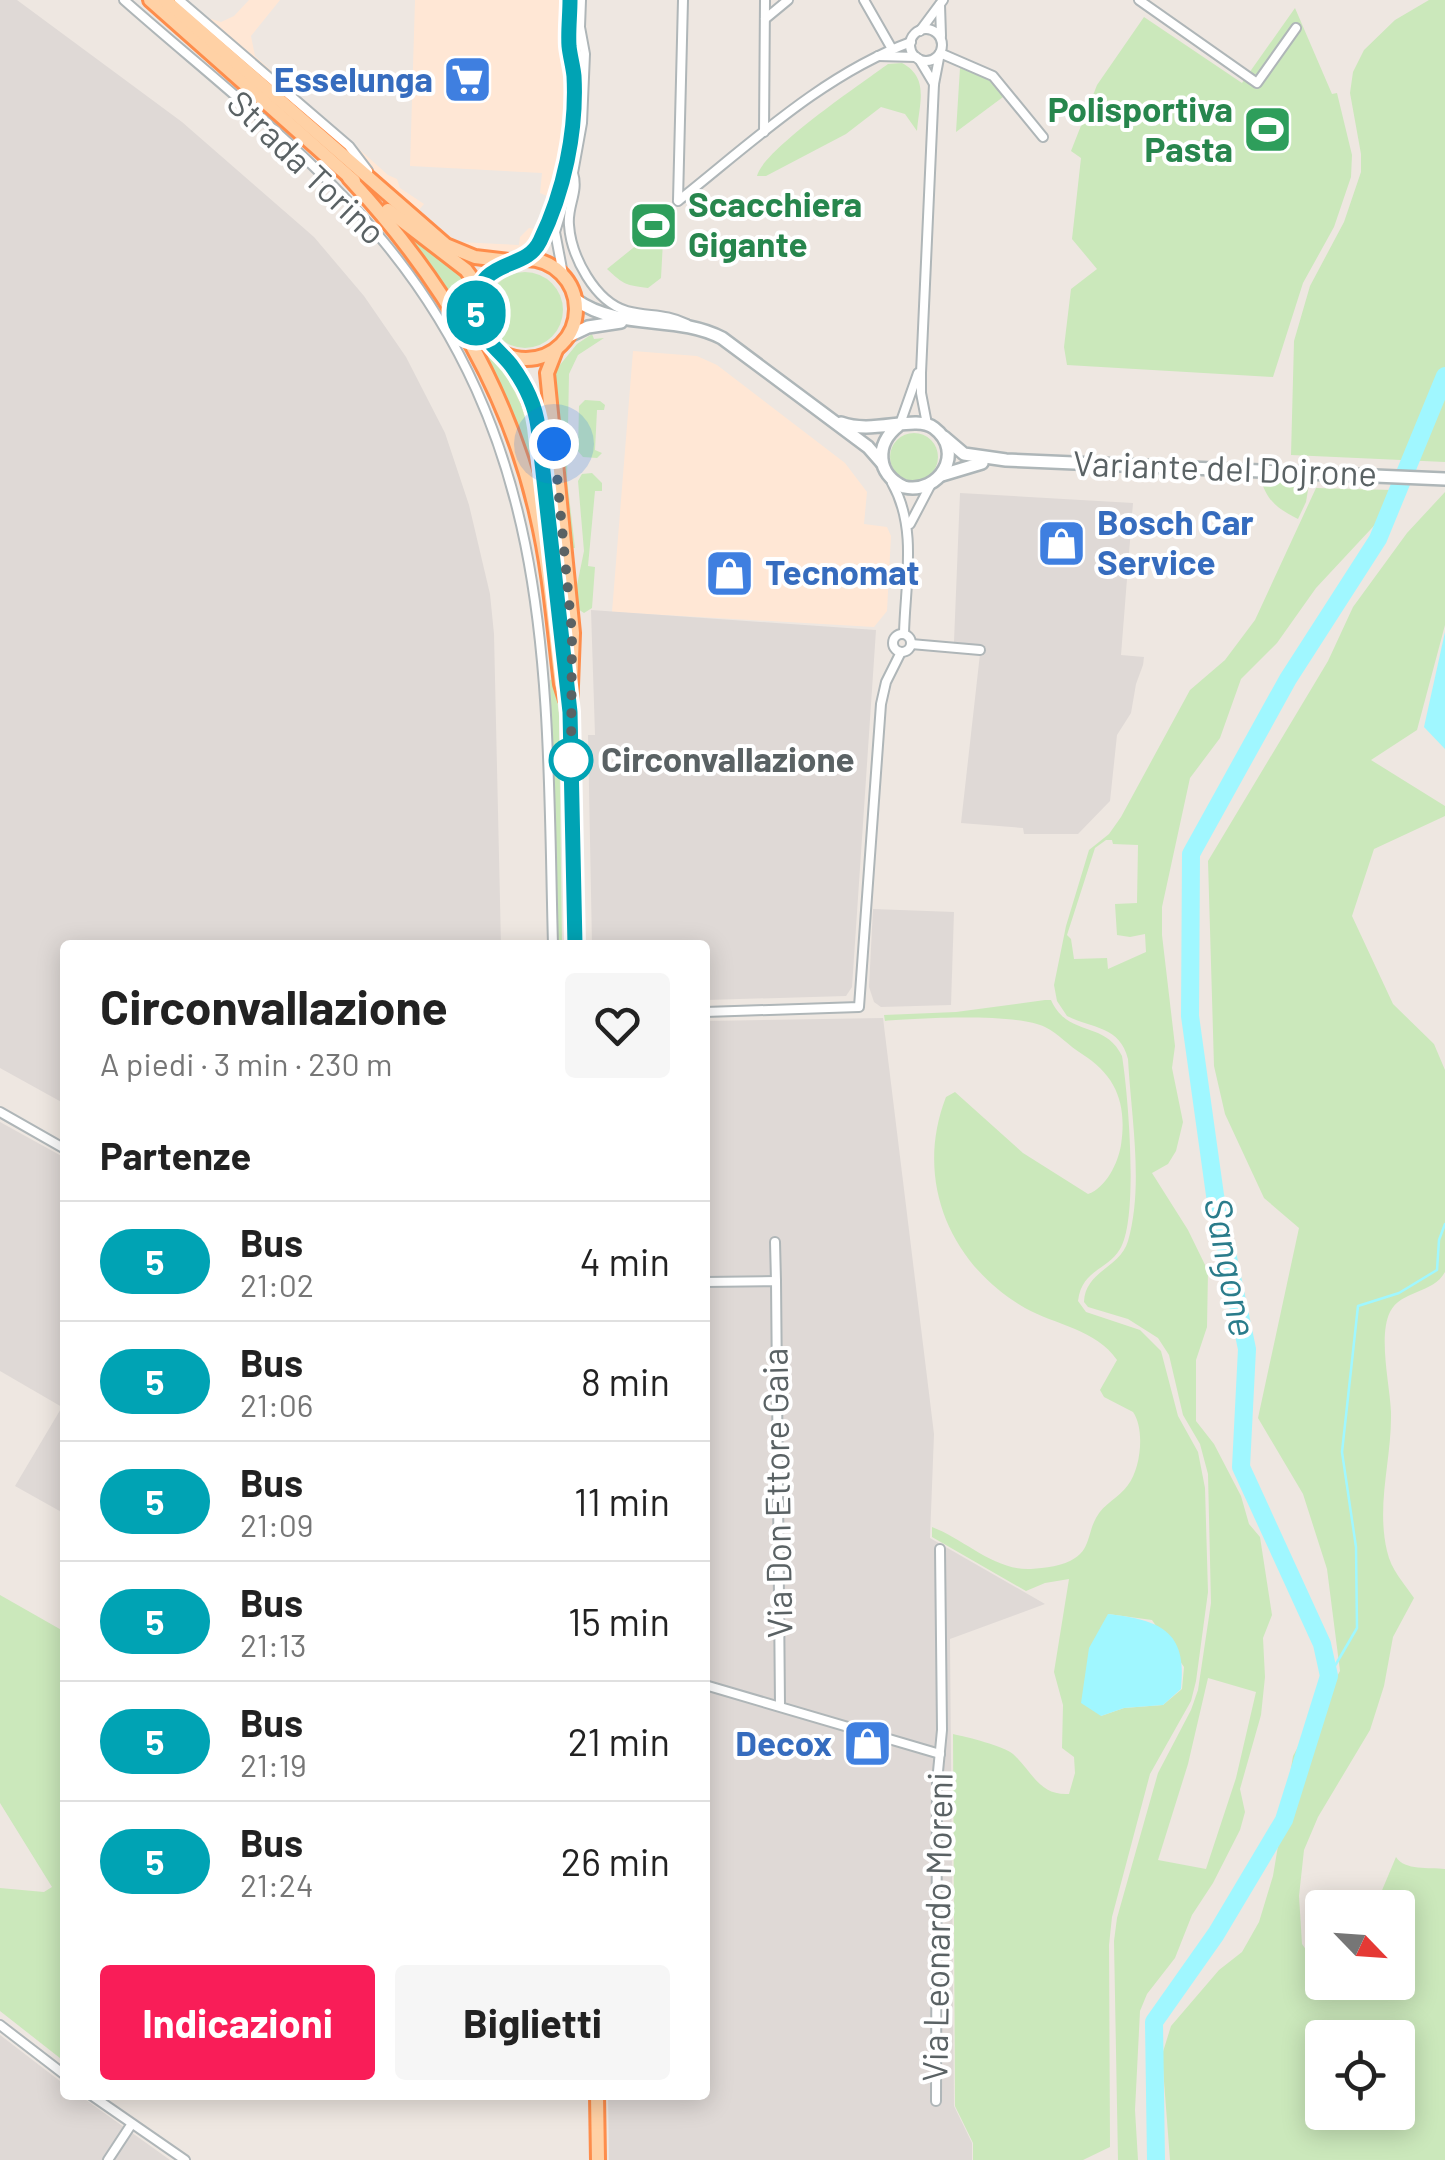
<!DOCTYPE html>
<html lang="it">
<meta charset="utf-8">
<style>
:root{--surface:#fff;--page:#f6f6f6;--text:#222;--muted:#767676;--line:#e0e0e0;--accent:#f91d58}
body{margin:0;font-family:Barlow,sans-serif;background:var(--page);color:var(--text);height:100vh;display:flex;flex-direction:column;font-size:38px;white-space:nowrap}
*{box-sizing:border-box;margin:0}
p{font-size:32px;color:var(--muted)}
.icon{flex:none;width:55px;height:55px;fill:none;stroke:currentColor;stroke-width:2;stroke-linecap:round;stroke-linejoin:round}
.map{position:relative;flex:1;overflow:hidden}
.drawer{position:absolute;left:60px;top:940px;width:650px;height:1160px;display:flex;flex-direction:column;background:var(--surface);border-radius:10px;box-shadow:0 5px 25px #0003}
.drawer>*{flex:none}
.badge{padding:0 20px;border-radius:32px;font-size:35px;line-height:65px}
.needle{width:65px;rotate:115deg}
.controls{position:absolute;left:1305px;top:1890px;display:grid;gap:20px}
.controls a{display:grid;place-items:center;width:110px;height:110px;border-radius:10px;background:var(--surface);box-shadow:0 5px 25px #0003;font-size:50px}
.you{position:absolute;width:50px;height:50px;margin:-25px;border:8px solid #fff;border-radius:50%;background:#1a73e8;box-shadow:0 0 0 15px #1a73e833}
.map>.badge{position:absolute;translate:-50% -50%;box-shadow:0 0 0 5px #fff}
h2{padding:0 40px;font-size:38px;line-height:90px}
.round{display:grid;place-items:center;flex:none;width:105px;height:105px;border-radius:10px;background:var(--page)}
.overview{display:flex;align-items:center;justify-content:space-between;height:170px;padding:0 40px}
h1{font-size:48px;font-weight:700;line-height:75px}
.action{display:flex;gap:20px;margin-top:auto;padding:20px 40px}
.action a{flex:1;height:115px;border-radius:10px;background:var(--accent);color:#fff;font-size:40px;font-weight:700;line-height:115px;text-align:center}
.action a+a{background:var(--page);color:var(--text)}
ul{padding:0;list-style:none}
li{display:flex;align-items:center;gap:30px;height:120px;padding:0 40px;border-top:2px solid var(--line)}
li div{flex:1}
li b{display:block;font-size:38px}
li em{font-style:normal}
li .badge{min-width:110px;font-weight:700;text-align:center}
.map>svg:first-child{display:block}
.commercial{fill:#ffe7d5}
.industrial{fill:#dfd9d6}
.green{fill:#cbe8bb;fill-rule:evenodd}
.water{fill:#a0f7ff}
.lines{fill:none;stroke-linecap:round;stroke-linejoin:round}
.stream{stroke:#a0f7ff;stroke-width:2.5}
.river{stroke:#a0f7ff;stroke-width:18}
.street-casing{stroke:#afb6b8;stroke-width:12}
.secondary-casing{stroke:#aeb6b8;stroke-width:16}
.primary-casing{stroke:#fe8d4b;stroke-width:18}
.street{stroke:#fff;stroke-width:8}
.secondary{stroke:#fff;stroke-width:11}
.primary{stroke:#ffd1a5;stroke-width:12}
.line-casing{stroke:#fff;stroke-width:22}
.line{stroke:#00a3b4;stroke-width:15}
.walk{stroke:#5a6264;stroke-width:10;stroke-dasharray:0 18}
.stop-dot{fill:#fff;stroke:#00a3b4;stroke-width:5}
.labels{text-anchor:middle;stroke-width:8;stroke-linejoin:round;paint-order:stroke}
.shop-label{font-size:35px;font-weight:bold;fill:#366cbe;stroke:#fff;text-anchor:end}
.leisure-label{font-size:35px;font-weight:bold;fill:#27864d;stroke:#fff;text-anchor:end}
.street-label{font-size:35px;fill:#5a6264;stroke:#fff}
.stop-label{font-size:35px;font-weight:bold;fill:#5a6264;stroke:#fff;text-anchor:start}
.water-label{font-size:38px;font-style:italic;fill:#2a7c8b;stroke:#fff}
</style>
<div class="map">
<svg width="1445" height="2160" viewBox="0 0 1445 2160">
<rect width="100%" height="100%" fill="#eee7e1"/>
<g class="commercial">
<polygon points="186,0 208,18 221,22 234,16 249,0 280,0 251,36 255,56 388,175 397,179 400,188 424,204 419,210 447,234 459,242 519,245 520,237 529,228 536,229 547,196 540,193 542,173 410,166 415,0 574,0 567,150 535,238 523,248 502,253 474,251 445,237 397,198"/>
<polygon points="633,351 697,356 717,365 845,463 867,492 864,524 887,527 891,536 887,611 874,627 612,612"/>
</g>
<g class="industrial">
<polygon points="0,0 17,0 182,122 314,237 364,296 406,357 445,433 469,505 490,594 494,634 501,945 65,945 65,1104 0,1068"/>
<polygon points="960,493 1133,503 1121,655 1144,657 1143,665 1136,684 1131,713 1117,735 1110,801 1078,834 1024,834 1023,828 961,823 981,645 954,642"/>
<polygon points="591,610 876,630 852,987 846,996 705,1000 705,945 592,945 588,735 595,735"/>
<polygon points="873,909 954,912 951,1005 881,1007 874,1002 869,987"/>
<polygon points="883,1018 934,1434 930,1538 1045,1604 950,1639 954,2106 972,2143 972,2160 609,2160 608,2095 705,2095 705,1021"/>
<polygon points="0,1122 65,1158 65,1514 15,1486 62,1407 0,1371"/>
<polygon points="0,2035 65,2085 65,2095 79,2095 170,2160 0,2160"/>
</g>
<g class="green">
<polygon points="1429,0 1445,0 1445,462 1291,455 1294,341 1310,286 1344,222 1361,172 1361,154 1350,93 1353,72 1364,50 1395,20"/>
<polygon points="1295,8 1332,94 1337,93 1352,155 1351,177 1334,227 1303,283 1273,377 1067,365 1064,347 1071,289 1097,269 1072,239 1081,158 1071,151 1097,85 1144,17 1242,83"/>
<path d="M902,63C930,78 919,104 917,131L905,114L881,107L846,134L766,176H757C763,150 862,83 888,64Z"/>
<polygon points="960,68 991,80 1003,97 956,132"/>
<path d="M397,222L467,278C471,293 467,309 471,325C478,344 494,352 506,367C537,407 537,455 543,503L539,504L487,363L445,288Z"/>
<path d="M664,223L661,278L648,288C626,285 624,285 607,269Z"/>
<circle cx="525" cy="310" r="38"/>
<polygon points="592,334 594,339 604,338 578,355 569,374 567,479 575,548 573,548 555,371 577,344"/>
<polygon points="585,400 600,401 605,405 604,410 597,410 595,450 602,453 597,458 583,457 578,451 579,406"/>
<circle cx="914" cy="457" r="24"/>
<polygon points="592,473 602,483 602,491 595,491 588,566 595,567 592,608 584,613 578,609 576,590 584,551 578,481 582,474"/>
<path d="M1261,480L1309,484L1306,502L1298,519C1278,509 1267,501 1261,480Z"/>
<path d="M1316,488L1392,490L1384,515L1316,588L1277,643L1241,679L1220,738L1190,778L1162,907V935L1175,1046L1172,1068L1183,1122L1176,1151L1168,1164L1152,1173L1188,1230L1208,1271L1207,1327L1196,1360V1421L1214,1444L1241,1496L1249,1524L1260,1537L1272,1615L1263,1638L1265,1677L1261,1715L1240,1789L1245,1812L1240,1830L1213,1883L1192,1915L1175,1958L1147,1994L1140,2011L1135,2110L1138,2160H1118L1114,1941L1117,1918L1158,1773L1191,1710L1198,1690L1211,1603L1208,1474L1200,1444L1183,1415L1169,1355L1158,1338L1128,1319L1088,1307L1084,1302C1085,1271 1120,1268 1128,1241C1144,1186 1131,1116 1128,1059C1120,1026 1093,1029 1067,1016L1057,1001L1054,985L1066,926L1089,850L1109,834L1121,817L1190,690L1225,660L1255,620ZM1106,840H1112L1113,844L1138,845L1137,903L1115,904L1117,935L1130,937L1145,934L1146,952L1108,969L1107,958L1074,959L1071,939L1067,935L1095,848ZM1208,1678L1256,1692L1236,1778L1206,1869L1158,1860L1188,1764Z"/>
<path d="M1445,492V625L1417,730L1371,760L1445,806V816L1374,849L1352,916L1393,1004L1434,1044L1445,1070V1272C1433,1294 1401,1290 1390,1312C1378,1336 1390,1386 1391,1412C1392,1459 1376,1504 1387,1551C1391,1570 1404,1583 1414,1598L1393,1637L1384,1686L1370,1730L1318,1817L1304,1850L1299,1896L1302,1944L1309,1954L1322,1959V1982H1398V1908L1375,1907L1396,1857C1405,1871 1429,1867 1445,1869V2160H1170L1162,2055L1171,2026L1219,1970L1242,1952L1259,1922L1273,1876L1293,1756L1340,1671L1327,1569L1303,1494L1258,1418L1299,1228L1264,1198L1225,1114L1214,1066L1208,861L1328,661L1353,607L1407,533ZM1322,2038H1398V2112H1322Z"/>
<polygon points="555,679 559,716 562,945 558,945 550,680"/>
<path d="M1045,1000H1051C1068,1038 1105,1020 1122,1056C1128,1092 1139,1219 1120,1249C1107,1271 1082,1269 1078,1301L1086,1312L1140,1330L1161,1351L1178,1416L1198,1452L1205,1488L1208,1592L1196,1681L1191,1701L1150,1774L1112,1917L1109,1945L1110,2147L1083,2160H973V2143L955,2106L953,1734C967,1737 1004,1746 1013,1754C1031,1770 1039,1796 1069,1794L1075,1773L1074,1757L1062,1748L1063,1705L1054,1672L1069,1579L1045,1583L1026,1591L932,1537V1527C964,1539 995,1571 1031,1569C1044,1568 1064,1566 1075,1558C1090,1549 1088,1532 1096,1518C1104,1503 1119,1498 1128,1485C1141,1468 1145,1429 1133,1412L1104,1397L1100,1390L1117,1360C1096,1329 1055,1325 1025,1308C949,1264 914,1179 946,1097L955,1092L1023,1153L1088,1194C1106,1188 1118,1163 1121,1145C1127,1105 1117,1076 1082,1054C1069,1046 1059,1034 1045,1027C1016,1013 920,1018 885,1021L884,1015L956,1012ZM1108,1614L1152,1620L1184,1667L1182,1689L1163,1705L1124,1708L1101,1716Z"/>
<polygon points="0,1595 65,1632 65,2062 0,2011 0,1888 44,1892 52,1887 0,1803"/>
</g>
<g class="water">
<polygon points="1445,632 1445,749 1424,727"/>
<path d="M1108,1614C1159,1620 1188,1630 1181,1689L1163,1705L1124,1708L1101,1716L1081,1703L1089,1648Z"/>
</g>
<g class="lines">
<polyline class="stream" points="1329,1676 1357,1628 1356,1547 1342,1452 1358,1306 1399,1293 1437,1270 1439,1240 1445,1224"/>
<polyline class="river" points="1156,2160 1154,2022 1216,1934 1284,1820 1329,1676 1322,1644 1241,1467 1247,1349 1215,1195 1190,1016 1191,854 1288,679 1378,539 1445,376"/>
<defs>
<g id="street">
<path d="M124,0C211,77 310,152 384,242C558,453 546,688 553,945"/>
<polyline points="179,0 349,146 368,171"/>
<polyline points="864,0 892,49"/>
<polyline points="1139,0 1257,83 1296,28"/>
<polyline points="940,5 941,36"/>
<polyline points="765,19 788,0"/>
<circle cx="926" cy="45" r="16"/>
<polyline points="920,31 943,0"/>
<polyline points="878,56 916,57"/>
<polyline points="919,59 934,84"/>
<polyline points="764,132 765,0"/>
<path d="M573,173C579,192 567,206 569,225C571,256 595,302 627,311C650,317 664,313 687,324"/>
<polyline points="678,200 683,0"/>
<path d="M678,201C751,143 824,74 911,42"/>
<polyline points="526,258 545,231 567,162 574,79 569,41 570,0"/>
<polyline points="563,274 555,232 573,173 582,123 585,54 580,27 581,0"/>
<polyline points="900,424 918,373"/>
<polyline points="927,424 921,393 921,373 934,84 940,53 993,76 1043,137"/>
<path d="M892,483C918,528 905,584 904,634"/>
<polyline points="910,524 930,486"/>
<circle cx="902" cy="643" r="9"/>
<polyline points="911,644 980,650"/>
<polyline points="705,1012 859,1007 881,704 886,682 901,652"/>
<polyline points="0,1112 65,1149"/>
<polyline points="775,1242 776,1281"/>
<polyline points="705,1282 776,1281 780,1705"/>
<polyline points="705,1685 940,1754"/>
<polyline points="0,2025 65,2075"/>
<polyline points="91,2095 185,2160"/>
<polyline points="936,2101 937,1782 942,1730 940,1549"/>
<polyline points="108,2160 131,2125"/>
</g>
<g id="secondary">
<path d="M576,300C620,331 676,314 722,338L868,447L882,463"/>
<polyline points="569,336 588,327 621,322"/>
<path d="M841,423C873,435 916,414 934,428C966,452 939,495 904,487C876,474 875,444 898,426"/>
<polyline points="944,437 964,454 1006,460 1445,479"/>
<polyline points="942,475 982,463"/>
</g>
<g id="primary">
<polyline points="150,0 354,181"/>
<polyline points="165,0 446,245 475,257 509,261"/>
<path d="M349,178C439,275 508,386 537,516C550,571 554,628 561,684L566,700"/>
<polyline points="388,210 466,270 474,281 478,297"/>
<circle cx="526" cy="309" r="50"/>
<polyline points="556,350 547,373 573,633 570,712 575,945"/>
<path d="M501,352C549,412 544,476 551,549"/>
<polyline points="597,2095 598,2160"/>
</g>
</defs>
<use href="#street" class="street-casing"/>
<use href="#secondary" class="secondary-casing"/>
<use href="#primary" class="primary-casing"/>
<use href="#street" class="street"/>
<use href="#secondary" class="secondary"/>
<use href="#primary" class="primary"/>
</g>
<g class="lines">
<defs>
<path id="line" d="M570,0C570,15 568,31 569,46C570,56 573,66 574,76C577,131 564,192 540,241C525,273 478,255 476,308C475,335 496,346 511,365C525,384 535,403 538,427L570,712L575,945"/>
</defs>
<use href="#line" class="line-casing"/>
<use href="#line" class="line"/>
<polyline class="walk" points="554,444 572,633 571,760"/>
</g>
<defs>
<symbol id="supermarket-square" viewBox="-11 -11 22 22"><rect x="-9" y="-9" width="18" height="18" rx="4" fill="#3f7fe0" stroke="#fff"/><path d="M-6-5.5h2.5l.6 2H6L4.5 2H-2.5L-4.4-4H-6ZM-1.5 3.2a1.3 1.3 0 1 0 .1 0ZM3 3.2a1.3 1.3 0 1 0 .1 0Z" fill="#fff"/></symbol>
<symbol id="stadium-square" viewBox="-11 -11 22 22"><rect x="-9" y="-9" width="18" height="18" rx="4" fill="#2e9e5b" stroke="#fff"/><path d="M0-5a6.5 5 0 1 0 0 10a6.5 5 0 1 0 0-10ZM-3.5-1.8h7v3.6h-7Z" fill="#fff"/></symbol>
<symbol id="shop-square" viewBox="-11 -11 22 22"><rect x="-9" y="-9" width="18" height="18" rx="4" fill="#3f7fe0" stroke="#fff"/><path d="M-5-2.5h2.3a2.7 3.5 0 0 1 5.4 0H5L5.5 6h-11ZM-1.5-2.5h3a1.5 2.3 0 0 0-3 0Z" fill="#fff"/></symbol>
</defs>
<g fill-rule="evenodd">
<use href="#supermarket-square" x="440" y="52" width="55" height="55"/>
<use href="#stadium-square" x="1240" y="102" width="55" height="55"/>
<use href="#stadium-square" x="626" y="198" width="55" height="55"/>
<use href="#shop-square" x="1034" y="516" width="55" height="55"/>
<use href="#shop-square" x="702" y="546" width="55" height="55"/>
<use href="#shop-square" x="840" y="1716" width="55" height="55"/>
</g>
<circle class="stop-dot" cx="571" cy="760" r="20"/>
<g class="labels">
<g class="shop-label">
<text x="433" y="92">Esselunga</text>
<text x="1097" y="535" text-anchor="start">Bosch Car<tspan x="1097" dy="40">Service</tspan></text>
<text x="765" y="585" text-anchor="start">Tecnomat</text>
<text x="832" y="1756">Decox</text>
</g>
<g class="leisure-label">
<text x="1233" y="122">Polisportiva<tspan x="1233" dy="40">Pasta</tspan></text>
<text x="688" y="217" text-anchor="start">Scacchiera<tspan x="688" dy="40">Gigante</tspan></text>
</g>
<g class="street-label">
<text transform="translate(306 168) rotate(44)" y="12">Strada Torino</text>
<text transform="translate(1225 469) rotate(2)" y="12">Variante del Dojrone</text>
<text transform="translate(778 1493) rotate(-91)" y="12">Via Don Ettore Gaia</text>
<text transform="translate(938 1927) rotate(-89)" y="12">Via Leonardo Moreni</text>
</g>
<g class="stop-label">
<text x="601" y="772">Circonvallazione</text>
</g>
<g class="water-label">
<text transform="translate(1230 1267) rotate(79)" y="13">Sangone</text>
</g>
</g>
</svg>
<div class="controls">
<a><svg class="needle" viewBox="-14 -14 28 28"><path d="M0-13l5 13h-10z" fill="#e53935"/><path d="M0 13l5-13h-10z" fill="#767676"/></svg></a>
<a><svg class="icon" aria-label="locate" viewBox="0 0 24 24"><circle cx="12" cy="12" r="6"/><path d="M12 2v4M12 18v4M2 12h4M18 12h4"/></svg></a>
</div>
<div class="you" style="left:554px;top:444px"></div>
<b class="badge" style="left:476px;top:313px;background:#00a3b4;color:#fff">5</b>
<section class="drawer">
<div class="overview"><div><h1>Circonvallazione</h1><p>A piedi · 3 min · 230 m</p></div><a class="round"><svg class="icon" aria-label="heart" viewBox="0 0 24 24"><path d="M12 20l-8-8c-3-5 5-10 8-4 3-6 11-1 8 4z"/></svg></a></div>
<h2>Partenze</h2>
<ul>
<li><span class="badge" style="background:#00a3b4;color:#fff">5</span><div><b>Bus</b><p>21:02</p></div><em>4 min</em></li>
<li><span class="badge" style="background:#00a3b4;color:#fff">5</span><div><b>Bus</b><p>21:06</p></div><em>8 min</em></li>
<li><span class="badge" style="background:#00a3b4;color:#fff">5</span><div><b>Bus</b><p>21:09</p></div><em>11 min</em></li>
<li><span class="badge" style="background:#00a3b4;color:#fff">5</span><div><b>Bus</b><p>21:13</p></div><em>15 min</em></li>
<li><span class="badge" style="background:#00a3b4;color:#fff">5</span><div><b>Bus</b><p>21:19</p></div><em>21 min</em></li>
<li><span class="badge" style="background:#00a3b4;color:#fff">5</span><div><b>Bus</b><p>21:24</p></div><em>26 min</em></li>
</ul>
<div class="action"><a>Indicazioni</a><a>Biglietti</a></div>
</section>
</div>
